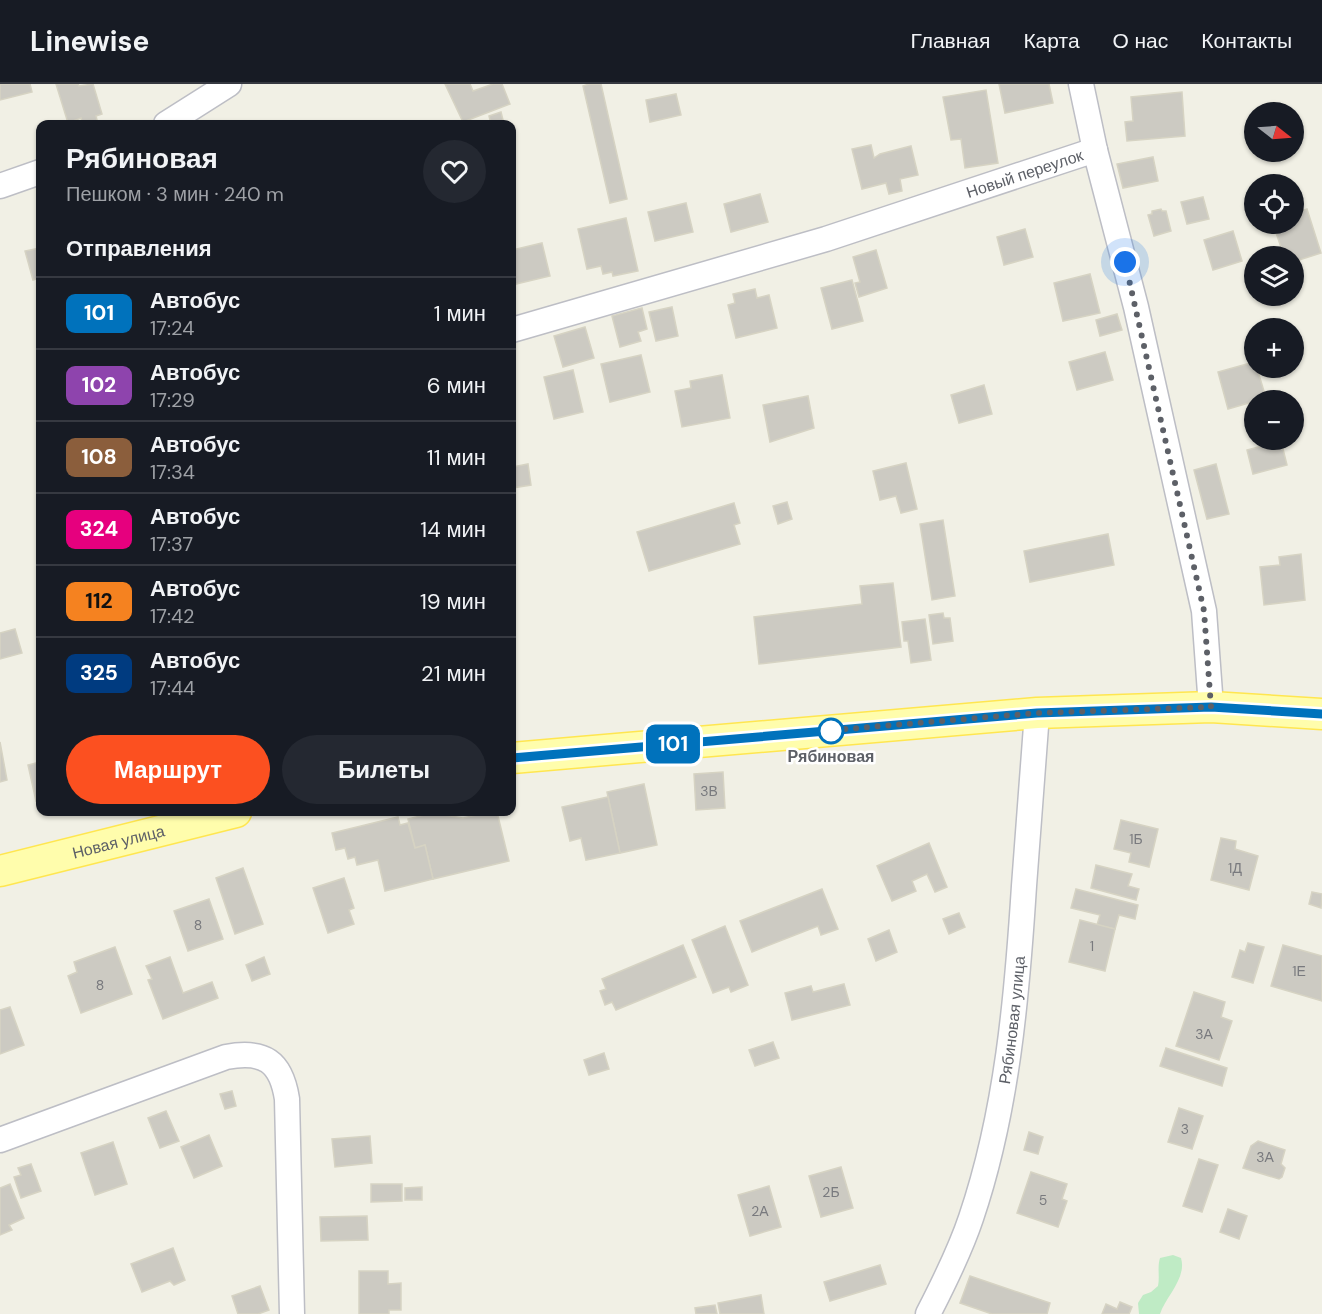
<!DOCTYPE html>
<html lang="ru">
<meta charset="utf-8">
<style>
:root{--surface:#171b24;--page:#242831;--text:#f1f3f6;--muted:#9ea1a6;--line:#363941;--accent:#fc5020}
body{margin:0;font-family:"DM Sans",sans-serif;background:var(--page);color:var(--text);height:100vh;display:flex;flex-direction:column;font-size:22px;white-space:nowrap}
*{box-sizing:border-box;margin:0}
p{font-size:20px;color:var(--muted)}
.icon{flex:none;width:33px;height:33px;fill:none;stroke:currentColor;stroke-width:2;stroke-linecap:round;stroke-linejoin:round}
.map{position:relative;flex:1;overflow:hidden}
.side{position:absolute;left:36px;top:36px;width:480px;height:696px;display:flex;flex-direction:column;background:var(--surface);border-radius:12px;box-shadow:0 2px 4px #0004}
.side>*{flex:none}
.badge{padding:0 12px;border-radius:9px;font-size:21px;line-height:39px}
.needle{width:39px;rotate:107deg}
.fabs{position:absolute;left:1244px;top:18px;display:grid;gap:12px}
.fabs a{display:grid;place-items:center;width:60px;height:60px;border-radius:50%;background:var(--surface);box-shadow:0 2px 4px #0004;font-size:30px}
.you{position:absolute;width:30px;height:30px;margin:-15px;border:4px solid #fff;border-radius:50%;background:#1a73e8;box-shadow:0 0 0 9px #1a73e833}
.map>.badge{position:absolute;translate:-50% -50%;box-shadow:0 0 0 3px #fff}
h2{padding:0 30px;font-size:22px;line-height:54px}
.round{display:grid;place-items:center;flex:none;width:63px;height:63px;border-radius:32px;background:var(--page)}
.head{display:flex;align-items:center;justify-content:space-between;height:102px;padding:0 30px}
h1{font-size:28px;font-weight:600;line-height:45px}
.action{display:flex;gap:12px;margin-top:auto;padding:12px 30px}
.action a{flex:1;height:69px;border-radius:36px;background:var(--accent);color:#fff;font-size:24px;font-weight:600;line-height:69px;text-align:center}
.action a+a{background:var(--page);color:var(--text)}
ul{padding:0;list-style:none}
li{display:flex;align-items:center;gap:18px;height:72px;padding:0 30px;border-top:2px solid var(--line)}
li div{flex:1}
li b{display:block;font-size:22px}
li em{font-style:normal}
li .badge{min-width:66px;font-weight:700;text-align:center}
header{display:flex;align-items:center;gap:36px;box-sizing:border-box;height:84px;padding:0 30px;background:var(--surface);border-bottom:2px solid var(--line)}
header strong{font-size:28px}
nav{display:flex;gap:33px;margin-inline-start:auto;font-size:21px}
.map>svg:first-child{display:block}
.green{fill:#bfebc5}
.building{fill:#cccac2;stroke:#d6d3c3;stroke-width:1.5}
.lines{fill:none;stroke-linecap:round;stroke-linejoin:round}
.minor-casing{stroke:#bdbec5;stroke-width:27}
.major-casing{stroke:#ffe650;stroke-width:33}
.minor{stroke:#fff;stroke-width:24}
.major{stroke:#fffdac;stroke-width:30}
.line-casing{stroke:#fff;stroke-width:14}
.line{stroke:#0072bc;stroke-width:9}
.walk{stroke:#5d6067;stroke-width:6;stroke-dasharray:0 10.8}
.stop-dot{fill:#fff;stroke:#0072bc;stroke-width:3}
.labels{text-anchor:middle;stroke-width:5;stroke-linejoin:round;paint-order:stroke}
.number-label{font-size:14px;fill:#797a7e}
.street-label{font-size:16px;fill:#5d6067;stroke:#fff}
.stop-label{font-size:16px;font-weight:bold;fill:#5d6067;stroke:#fff}
</style>
<header>
<strong>Linewise</strong>
<nav><a>Главная</a><a>Карта</a><a>О нас</a><a>Контакты</a></nav>
</header>
<div class="map">
<svg width="1322" height="1230" viewBox="0 0 1322 1230">
<rect width="100%" height="100%" fill="#f1f0e5"/>
<path class="green" d="M1173,1171L1181,1174C1187,1194 1166,1212 1160,1230H1139L1138,1219L1143,1211L1151,1208L1158,1202C1160,1192 1157,1184 1160,1174Z"/>
<g class="building">
<polygon points="0,0 30,0 32,8 0,16"/>
<polygon points="56,0 78,0 79,2 93,0 102,30 96,32 98,40 83,40 81,34 68,39"/>
<polygon points="445,0 470,0 473,7 493,0 502,0 510,20 463,38"/>
<polygon points="589,0 601,0 627,115 610,119 583,2"/>
<polygon points="999,0 1049,0 1053,19 1005,29"/>
<polygon points="986,6 998,79 965,84 961,55 951,56 943,13"/>
<polygon points="1182,8 1185,52 1127,57 1125,38 1133,37 1131,13"/>
<polygon points="676,10 681,31 650,38 646,16"/>
<polygon points="501,28 504,40 491,40 489,32"/>
<polygon points="871,61 874,74 880,70 911,62 918,91 900,95 902,107 889,110 886,99 862,105 852,65"/>
<polygon points="1153,73 1158,97 1123,104 1117,80"/>
<polygon points="760,110 768,138 731,148 724,120"/>
<polygon points="1203,113 1209,135 1187,140 1181,118"/>
<polygon points="686,119 693,148 655,157 648,128"/>
<polygon points="1161,125 1162,127 1166,127 1171,147 1154,152 1148,131 1152,130 1152,127"/>
<polygon points="1307,125 1321,169 1293,178 1293,172 1284,172 1273,140 1293,140 1293,130"/>
<polygon points="626,134 638,187 613,192 612,188 603,190 601,182 587,185 578,145"/>
<polygon points="1025,145 1033,173 1004,181 997,153"/>
<polygon points="1233,147 1242,177 1213,186 1204,156"/>
<polygon points="542,159 550,192 512,201 512,166"/>
<polygon points="40,164 40,194 33,196 25,167"/>
<polygon points="876,166 887,204 859,213 855,199 860,198 853,173"/>
<polygon points="1090,190 1100,229 1063,237 1054,199"/>
<polygon points="852,196 863,237 832,245 821,204"/>
<polygon points="755,205 757,214 769,211 777,244 736,254 728,221 735,219 733,210"/>
<polygon points="672,223 678,252 656,257 649,228"/>
<polygon points="642,224 647,245 638,248 641,257 620,263 612,232"/>
<polygon points="1117,230 1122,246 1100,252 1096,236"/>
<polygon points="585,243 594,274 563,283 554,252"/>
<polygon points="1105,268 1113,296 1077,306 1069,278"/>
<polygon points="641,271 650,308 610,318 601,280"/>
<polygon points="1254,278 1254,284 1257,284 1266,314 1228,325 1218,288"/>
<polygon points="573,286 583,328 554,335 544,293"/>
<polygon points="722,291 730,334 682,343 675,307 691,304 690,297"/>
<polygon points="984,301 992,330 959,339 951,311"/>
<polygon points="808,312 814,344 770,358 763,321"/>
<polygon points="1281,357 1287,381 1253,390 1247,366"/>
<polygon points="906,379 917,425 901,429 896,412 880,416 873,387"/>
<polygon points="528,380 531,401 512,404 512,383"/>
<polygon points="1216,380 1229,430 1207,435 1194,386"/>
<polygon points="787,418 792,435 778,440 773,422"/>
<polygon points="734,419 740,439 734,441 740,460 649,487 637,448"/>
<polygon points="943,436 955,512 932,516 920,440"/>
<polygon points="1108,450 1114,481 1030,498 1024,467"/>
<polygon points="1301,470 1305,516 1264,521 1260,483 1280,481 1279,473"/>
<polygon points="893,499 901,563 759,580 754,533 862,520 860,502"/>
<polygon points="943,529 944,534 950,534 953,557 933,560 929,531"/>
<polygon points="925,535 931,576 911,579 908,557 904,557 902,538"/>
<polygon points="15,545 22,569 0,575 0,549"/>
<polygon points="0,658 7,696 0,698"/>
<polygon points="40,678 40,716 36,717 28,681"/>
<polygon points="723,688 725,724 696,726 694,690"/>
<polygon points="644,700 657,761 620,769 607,708"/>
<polygon points="608,713 620,769 586,776 581,754 570,757 562,723"/>
<polygon points="490,728 497,728 509,777 433,795 425,761 415,764 408,735 432,729 463,734"/>
<polygon points="398,733 400,741 408,739 415,764 425,761 433,795 385,807 378,776 357,781 355,773 348,775 345,764 336,766 332,749"/>
<polygon points="1121,736 1158,745 1149,783 1129,778 1131,769 1114,765"/>
<polygon points="1221,754 1236,757 1235,765 1258,772 1249,806 1211,796"/>
<polygon points="929,759 947,803 935,808 927,790 912,797 916,807 892,817 877,782"/>
<polygon points="1096,781 1132,790 1128,802 1139,805 1136,816 1091,804"/>
<polygon points="243,784 263,840 235,850 216,794"/>
<polygon points="344,794 354,824 349,826 354,840 328,849 313,804"/>
<polygon points="822,805 838,845 821,851 818,842 752,868 740,837"/>
<polygon points="1076,805 1138,821 1135,835 1119,831 1115,845 1097,841 1100,831 1071,824"/>
<polygon points="1312,808 1322,810 1321,824 1309,820"/>
<polygon points="209,815 223,855 188,867 174,827"/>
<polygon points="959,829 965,843 949,850 943,835"/>
<polygon points="1080,836 1115,845 1105,887 1069,878"/>
<polygon points="725,842 748,901 731,908 729,903 713,909 692,856"/>
<polygon points="889,846 897,868 876,877 868,855"/>
<polygon points="1248,859 1264,863 1253,899 1232,893 1240,866 1245,868"/>
<polygon points="683,861 696,893 616,926 612,918 605,921 600,907 606,905 602,895"/>
<polygon points="1283,861 1322,872 1322,917 1271,902"/>
<polygon points="115,863 132,910 81,929 68,892 77,888 74,878"/>
<polygon points="170,873 183,909 212,898 218,914 163,935 148,896 152,895 146,882"/>
<polygon points="264,873 270,890 252,897 246,881"/>
<polygon points="844,900 850,921 792,936 785,909 811,902 813,908"/>
<polygon points="1194,908 1225,918 1221,933 1232,937 1219,976 1176,962"/>
<polygon points="10,923 24,961 0,970 0,926"/>
<polygon points="773,958 779,974 755,982 749,966"/>
<polygon points="1166,964 1227,984 1222,1002 1160,982"/>
<polygon points="604,969 609,985 589,991 584,976"/>
<polygon points="232,1007 236,1022 225,1025 220,1010"/>
<polygon points="1179,1024 1203,1032 1192,1065 1168,1058"/>
<polygon points="166,1027 179,1057 160,1064 148,1034"/>
<polygon points="1029,1048 1043,1053 1038,1070 1024,1066"/>
<polygon points="209,1051 222,1082 194,1094 181,1063"/>
<polygon points="370,1052 372,1079 335,1083 332,1055"/>
<polygon points="1258,1057 1285,1066 1281,1080 1285,1084 1282,1093 1279,1095 1243,1084 1251,1062"/>
<polygon points="113,1058 127,1100 95,1111 81,1069"/>
<polygon points="1199,1075 1218,1081 1202,1128 1183,1122"/>
<polygon points="31,1080 41,1107 21,1114 14,1093 21,1091 18,1084"/>
<polygon points="841,1083 853,1124 821,1133 809,1092"/>
<polygon points="1031,1088 1067,1100 1062,1115 1067,1117 1058,1143 1017,1129"/>
<polygon points="10,1100 24,1134 9,1141 12,1146 0,1151 0,1104"/>
<polygon points="371,1100 402,1100 402,1117 371,1118"/>
<polygon points="769,1102 781,1143 750,1152 738,1111"/>
<polygon points="422,1103 422,1116 405,1116 405,1104"/>
<polygon points="1228,1125 1247,1132 1239,1155 1220,1148"/>
<polygon points="367,1132 368,1156 321,1157 320,1133"/>
<polygon points="173,1164 185,1196 174,1201 170,1197 142,1208 131,1180"/>
<polygon points="880,1181 886,1200 830,1217 824,1198"/>
<polygon points="359,1187 388,1187 388,1200 401,1199 401,1226 389,1226 389,1230 359,1230"/>
<polygon points="970,1192 1050,1219 1047,1230 992,1230 960,1219"/>
<polygon points="260,1202 269,1226 258,1230 238,1230 232,1212"/>
<polygon points="761,1211 764,1230 720,1230 718,1219"/>
<polygon points="1120,1218 1132,1223 1129,1230 1102,1230 1106,1220 1117,1225"/>
<polygon points="715,1221 717,1230 696,1230 695,1224"/>
</g>
<g class="lines">
<defs>
<g id="minor">
<polyline points="1081,0 1095,66"/>
<polyline points="166,40 229,0"/>
<polyline points="0,102 40,88"/>
<path id="s1" d="M512,246L826,155L1095,66L1136,223L1204,527L1211,623"/>
<path d="M0,1056L226,973C264,966 281,977 287,1015L292,1230"/>
<path id="s2" d="M928,1230C944,1199 960,1167 971,1134C1007,1028 1017,913 1024,802C1028,744 1033,687 1037,629"/>
</g>
<g id="major">
<polyline points="512,674 1037,629 1211,623 1322,630"/>
<path id="s3" d="M0,787L236,728"/>
</g>
</defs>
<use href="#minor" class="minor-casing"/>
<use href="#major" class="major-casing"/>
<use href="#minor" class="minor"/>
<use href="#major" class="major"/>
</g>
<g class="lines">
<defs>
<polyline id="line" points="512,674 1037,629 1211,623 1322,630"/>
</defs>
<use href="#line" class="line-casing"/>
<use href="#line" class="line"/>
<polyline class="walk" points="831,647 822,647 1037,629 1211,623 1204,527 1125,178"/>
</g>
<circle class="stop-dot" cx="831" cy="647" r="12"/>
<g class="labels">
<g class="number-label">
<text x="709" y="712">3В</text>
<text x="1136" y="760">1Б</text>
<text x="1235" y="789">1Д</text>
<text x="198" y="846">8</text>
<text x="1092" y="867">1</text>
<text x="1299" y="892">1Е</text>
<text x="100" y="906">8</text>
<text x="1204" y="955">3А</text>
<text x="1185" y="1050">3</text>
<text x="1265" y="1078">3А</text>
<text x="831" y="1113">2Б</text>
<text x="1043" y="1121">5</text>
<text x="760" y="1132">2А</text>
</g>
<g class="street-label">
<text dy="6" stroke="none"><textPath href="#s1" startOffset="536">Новый переулок</textPath></text>
<text dy="6" stroke="none"><textPath href="#s3" startOffset="122">Новая улица</textPath></text>
<text dy="6" stroke="none"><textPath href="#s2" startOffset="308">Рябиновая улица</textPath></text>
</g>
<g class="stop-label">
<text x="831" y="678">Рябиновая</text>
</g>
</g>
</svg>
<div class="fabs">
<a><svg class="needle" viewBox="-14 -14 28 28"><path d="M0-13l5 13h-10z" fill="#e53935"/><path d="M0 13l5-13h-10z" fill="#9ea1a6"/></svg></a>
<a><svg class="icon" aria-label="locate" viewBox="0 0 24 24"><circle cx="12" cy="12" r="6"/><path d="M12 2v4M12 18v4M2 12h4M18 12h4"/></svg></a>
<a><svg class="icon" aria-label="layers" viewBox="0 0 24 24"><path d="M12 4l9 5-9 5-9-5zM3 14l9 5 9-5"/></svg></a>
<a>+</a>
<a>−</a>
</div>
<div class="you" style="left:1125px;top:178px"></div>
<b class="badge" style="left:673px;top:660px;background:#0072bc;color:#fff">101</b>
<section class="side">
<div class="head"><div><h1>Рябиновая</h1><p>Пешком · 3 мин · 240 m</p></div><a class="round"><svg class="icon" aria-label="heart" viewBox="0 0 24 24"><path d="M12 20l-8-8c-3-5 5-10 8-4 3-6 11-1 8 4z"/></svg></a></div>
<h2>Отправления</h2>
<ul>
<li><span class="badge" style="background:#0072bc;color:#fff">101</span><div><b>Автобус</b><p>17:24</p></div><em>1 мин</em></li>
<li><span class="badge" style="background:#8e44ad;color:#fff">102</span><div><b>Автобус</b><p>17:29</p></div><em>6 мин</em></li>
<li><span class="badge" style="background:#8b5e3c;color:#fff">108</span><div><b>Автобус</b><p>17:34</p></div><em>11 мин</em></li>
<li><span class="badge" style="background:#e6007e;color:#fff">324</span><div><b>Автобус</b><p>17:37</p></div><em>14 мин</em></li>
<li><span class="badge" style="background:#f58220;color:#111">112</span><div><b>Автобус</b><p>17:42</p></div><em>19 мин</em></li>
<li><span class="badge" style="background:#003b80;color:#fff">325</span><div><b>Автобус</b><p>17:44</p></div><em>21 мин</em></li>
</ul>
<div class="action"><a>Маршрут</a><a>Билеты</a></div>
</section>
</div>
